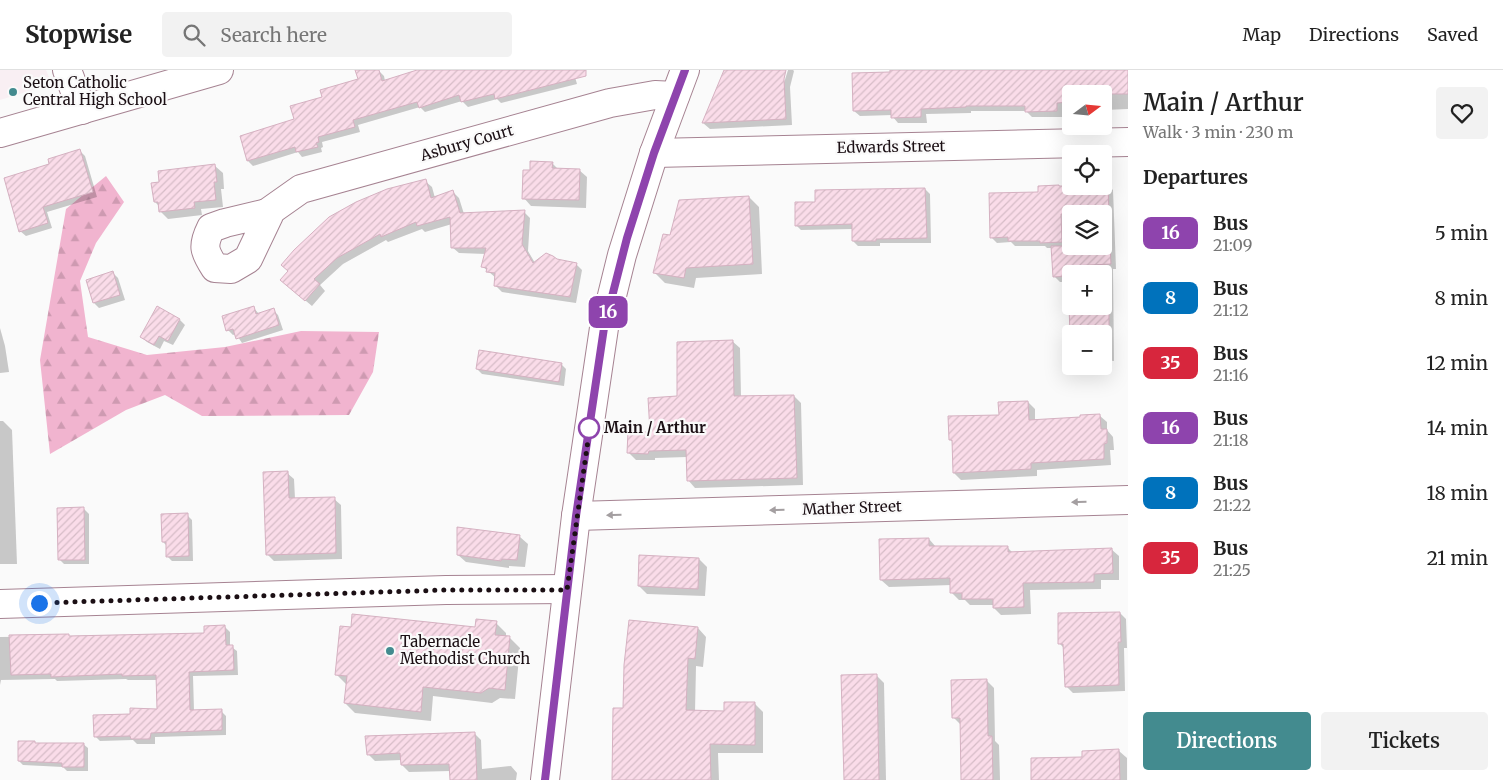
<!DOCTYPE html>
<meta charset="utf-8">
<style>
:root{--surface:#fff;--page:#f2f2f2;--text:#222;--muted:#767676;--line:#e0e0e0;--accent:#438b8f}
body{margin:0;font-family:Merriweather,serif;background:var(--page);color:var(--text);height:100vh;display:flex;flex-direction:column;font-size:19px;white-space:nowrap}
*{box-sizing:border-box;margin:0}
p{font-size:16px;color:var(--muted)}
.icon{flex:none;width:28px;height:28px;fill:none;stroke:currentColor;stroke-width:2;stroke-linecap:round;stroke-linejoin:round}
.map{position:relative;flex:1;overflow:hidden}
.details{display:flex;flex-direction:column;background:var(--surface);width:375px}
.details>*{flex:none}
.badge{padding:0 10px;border-radius:8px;font-size:18px;line-height:32px}
.needle{width:32px;rotate:74deg}
.buttons{position:absolute;left:1062px;top:15px;display:grid;gap:10px}
.buttons a{display:grid;place-items:center;width:50px;height:50px;border-radius:5px;background:var(--surface);box-shadow:0 5px 20px #0002;font-size:25px}
.you{position:absolute;width:25px;height:25px;margin:-12px;border:4px solid #fff;border-radius:50%;background:#1a73e8;box-shadow:0 0 0 8px #1a73e833}
.map>.badge{position:absolute;translate:-50% -50%;box-shadow:0 0 0 2px #fff}
h2{padding:0 15px;font-size:19px;line-height:45px}
.round{display:grid;place-items:center;flex:none;width:52px;height:52px;border-radius:5px;background:var(--page)}
.head{display:flex;align-items:center;justify-content:space-between;height:85px;padding:0 15px}
h1{font-size:24px;font-weight:600;line-height:38px}
.button{display:flex;gap:10px;margin-top:auto;padding:10px 15px}
.button a{flex:1;height:58px;border-radius:5px;background:var(--accent);color:#fff;font-size:20px;font-weight:600;line-height:58px;text-align:center}
.button a+a{background:var(--page);color:var(--text)}
ul{padding:0;list-style:none}
li{display:flex;align-items:center;gap:15px;height:65px;padding:0 15px}
li div{flex:1}
li b{display:block;font-size:19px}
li em{font-style:normal}
li .badge{min-width:55px;font-weight:700;text-align:center}
header{display:flex;align-items:center;gap:30px;box-sizing:border-box;height:70px;padding:0 25px;background:var(--surface);border-bottom:1px solid var(--line)}
header strong{font-size:24px}
nav{display:flex;gap:28px;margin-inline-start:auto;font-size:18px}
.search{width:350px;height:45px;background:var(--page);display:flex;align-items:center;gap:12px;box-sizing:border-box;padding:0 18px;border-radius:5px;color:var(--muted);font-size:19px}
main{display:flex;flex:1;min-height:0}
.map>svg:first-child{display:block}
.built{fill:#f9eff3}
.forest{fill:url(#forest-firs)}
.shadow{fill:#0003;fill-rule:evenodd}
.building{fill:url(#building-hatch);stroke:#d5b1c1}
.lines{fill:none;stroke-linecap:round;stroke-linejoin:round}
.minor-casing{stroke:#a68392;stroke-width:30}
.major-casing{stroke:#a68392;stroke-width:30}
.minor{stroke:#fff;stroke-width:28}
.major{stroke:#fff;stroke-width:28}
.oneway{fill:#a49fa1}
.line-casing{stroke:#fff;stroke-width:11}
.line{stroke:#8e44ad;stroke-width:8}
.walk{stroke:#1b0f14;stroke-width:5;stroke-dasharray:0 9}
.poi-dot{fill:#438b8f;stroke:#fafafa;stroke-width:2}
.stop-dot{fill:#fff;stroke:#8e44ad;stroke-width:2.5}
.labels{text-anchor:middle;stroke-width:4.5;stroke-linejoin:round;paint-order:stroke}
.poi-label{font-size:15px;fill:#1b0f14;stroke:#fafafa;text-anchor:start}
.street-label{font-size:15px;fill:#1b0f14;stroke:#fafafa}
.stop-label{font-size:15px;font-weight:bold;fill:#1b0f14;stroke:#fafafa;text-anchor:start}
</style>
<header>
<strong>Stopwise</strong>
<div class="search"><svg class="icon" aria-label="search" viewBox="0 0 24 24"><circle cx="10" cy="10" r="6"/><path d="M15 15l6 6"/></svg>Search here</div>
<nav><a>Map</a><a>Directions</a><a>Saved</a></nav>
</header>
<main>
<div class="map">
<svg width="1128" height="710" viewBox="0 0 1128 710">
<defs>
<pattern id="forest-firs" width="22" height="20" patternUnits="userSpaceOnUse" patternTransform="scale(1.25)"><rect width="22" height="20" fill="#f1b4cf"/><path d="M5 1l3.5 6h-7zM16 11l3.5 6h-7z" fill="#ce9ab1"/></pattern>
<pattern id="building-hatch" width="6" height="6" patternUnits="userSpaceOnUse" patternTransform="scale(1.25)"><rect width="6" height="6" fill="#fadce9"/><path d="M-1 1l2-2M0 6l6-6M5 7l2-2" fill="none" stroke="#d6bcc7"/></pattern>
</defs>
<rect width="100%" height="100%" fill="#fafafa"/>
<polygon class="built" points="0,0 46,0 52,14 0,30"/>
<polygon class="forest" points="106,106 124,132 96,173 80,211 88,267 147,285 225,277 301,261 379,262 373,302 349,345 202,346 165,325 126,340 50,384 40,290 66,139"/>
<g class="shadow">
<polygon points="422,0 573,0 577,14 501,33 497,29 468,37 462,31 425,42 420,37 358,55 360,62 322,72 323,77 321,78 322,82 302,87 298,82 253,96 248,91 241,67 295,50 323,28 379,1 384,6 385,11"/>
<polygon points="727,0 785,0 783,16 788,0 793,0 794,1 790,17 792,55 710,59 703,53"/>
<polygon points="892,0 1128,0 1128,39 1104,40 1104,24 1071,24 1071,41 1062,42 1062,47 1032,47 1026,41 971,41 971,43 926,44 927,53 898,53 893,47 893,45 860,46 854,41 892,3"/>
<polygon points="80,81 85,86 97,127 47,142 52,158 26,166 20,161 51,95"/>
<polygon points="552,93 558,99 579,100 587,107 586,138 531,136 524,128 531,102"/>
<polygon points="215,96 223,103 224,119 221,119 223,137 201,139 202,145 168,149 160,141 159,136 155,132"/>
<polygon points="425,111 432,117 435,128 453,122 459,128 464,144 524,142 530,148 528,181 535,193 556,190 576,194 582,200 576,233 502,222 495,215 496,208 482,196 486,184 459,183 452,177 452,154 425,162 422,159 388,172 386,170 343,194 320,215 325,221 312,236 288,216"/>
<path d="M1104,114H1107L1113,120L1116,199H1113L1114,291L1104,290V264H1071V286L1069,284L1070,260H1071L1070,212H1060L1054,206L1052,178H1047L1045,176H1015L1011,172L997,173L991,167L1039,123V117L1104,116ZM1071,144H1104V176H1071ZM1071,204H1104V236H1071Z"/>
<polygon points="925,119 930,124 931,173 880,173 880,176 858,176 853,171 853,159 801,160 796,155 816,133"/>
<polygon points="749,127 759,137 762,204 696,208 694,218 665,213 655,203 671,167"/>
<polygon points="113,203 118,208 125,230 99,238 94,233 87,211"/>
<polygon points="253,237 259,244 273,240 278,245 283,260 242,273 236,264 233,265 228,260"/>
<polygon points="180,250 185,255 173,275 164,271 160,279 147,272 142,267"/>
<polygon points="0,258 5,276 9,302 0,303"/>
<polygon points="732,271 740,278 741,327 794,326 801,333 803,415 695,418 688,410 687,387 655,388 655,390 636,390 628,382 651,364 679,328"/>
<polygon points="561,294 566,299 564,316 482,304 477,299"/>
<polygon points="1028,332 1035,339 1035,351 1100,346 1107,352 1107,360 1113,367 1114,380 1110,380 1111,395 1037,400 1037,406 961,410 954,403 953,372 950,370"/>
<polygon points="0,351 3,351 12,360 17,494 0,494"/>
<polygon points="287,403 294,409 295,429 334,429 341,435 342,489 274,491 267,484"/>
<polygon points="84,439 89,444 89,494 64,494 59,489"/>
<polygon points="187,445 192,450 193,491 172,491 167,486 167,476 163,472"/>
<polygon points="520,467 528,474 525,497 509,496 509,498 466,492 458,485"/>
<polygon points="929,469 936,477 1007,477 1013,483 1111,479 1119,486 1119,510 1101,510 1101,519 1030,520 1031,544 1001,545 994,538 994,535 970,535 965,530 959,530 952,523 952,515 889,517 881,510"/>
<polygon points="699,489 707,497 705,526 647,524 639,516"/>
<polygon points="1120,543 1126,549 1127,578 1124,578 1125,621 1073,623 1066,616 1065,579 1059,573"/>
<polygon points="496,553 506,563 506,567 510,568 520,578 515,629 500,628 492,633 433,626 431,651 355,643 345,633 347,615 336,604"/>
<polygon points="225,557 230,562 230,576 237,581 238,605 193,606 194,641 221,641 226,646 226,665 155,667 155,674 137,674 133,670 100,671 95,666 132,645 158,640 157,610 128,610 126,609 57,611 55,609 1,610 0,615 0,567 205,564"/>
<polygon points="698,558 706,567 703,597 696,596 695,642 726,643 755,634 763,642 763,683 718,683 719,710 613,710 624,639"/>
<polygon points="876,605 884,613 886,710 845,710"/>
<polygon points="986,610 994,618 995,671 999,675 1000,710 962,710 961,655 953,647"/>
<polygon points="474,663 481,670 482,699 511,696 517,703 516,710 451,710 451,701 409,702 402,695 402,690 375,691 368,684"/>
<polygon points="36,674 83,674 88,678 88,701 67,701 63,697 23,695 19,691"/>
<polygon points="1119,681 1127,688 1127,710 1032,710 1084,688"/>
</g>
<g class="building">
<polygon points="355,0 379,0 382,11 417,0 586,0 586,6 495,29 494,24 461,32 459,25 419,38 417,32 353,50 355,57 318,67 319,72 316,73 318,77 296,82 295,77 247,91 240,66 294,49 290,36 322,27 320,20 358,9"/>
<polygon points="724,0 786,0 784,9 786,49 702,53"/>
<polygon points="890,0 1128,0 1128,24 1071,24 1071,32 1057,33 1057,41 1025,42 1025,36 966,36 966,37 921,39 921,47 891,48 891,40 853,41 852,3 890,2"/>
<polygon points="80,79 93,122 43,137 48,153 19,162 4,108 49,94 48,89"/>
<polygon points="530,91 553,92 552,98 580,99 579,130 522,129 523,100 530,100"/>
<polygon points="215,94 217,112 214,112 216,130 194,132 195,138 159,142 158,132 154,132 151,113 159,112 158,101"/>
<polygon points="426,109 431,128 453,120 460,143 525,140 522,174 533,193 546,183 553,186 557,189 577,193 570,227 494,216 495,203 486,202 487,198 481,197 486,178 451,178 450,147 417,156 416,152 381,167 380,164 337,188 314,209 320,214 305,231 280,210 288,201 281,195 294,180 329,147 356,132 387,119"/>
<polygon points="1059,115 1059,116 1108,116 1109,144 1061,144 1062,172 1040,173 1040,171 1008,171 1008,167 990,168 989,123 1038,122 1038,116"/>
<polygon points="925,118 927,168 876,169 876,171 852,171 852,154 795,156 795,132 815,132 815,120"/>
<polygon points="749,126 753,194 686,198 684,208 653,203 663,164 670,165 679,130"/>
<polygon points="1051,176 1110,176 1111,194 1071,196 1071,206 1053,207"/>
<polygon points="113,201 120,225 93,233 86,210"/>
<polygon points="157,236 180,249 168,271 159,266 154,275 140,267"/>
<polygon points="254,236 256,244 274,238 279,255 236,269 233,259 226,261 222,246"/>
<polygon points="1069,236 1109,236 1109,264 1070,264"/>
<polygon points="733,270 734,326 794,325 797,408 687,411 686,380 649,381 648,384 627,383 628,362 650,362 648,328 677,326 677,272"/>
<polygon points="479,280 562,293 559,312 476,299"/>
<polygon points="1028,331 1029,350 1080,347 1080,345 1100,344 1101,359 1107,359 1107,373 1104,374 1104,389 1031,393 1031,399 953,403 952,370 949,370 948,346 999,345 998,332"/>
<polygon points="288,401 289,428 335,427 336,483 266,485 263,402"/>
<polygon points="84,437 85,490 58,490 57,438"/>
<polygon points="188,443 189,486 166,487 166,472 162,472 161,444"/>
<polygon points="457,457 520,465 517,490 502,489 501,491 457,485"/>
<polygon points="929,468 929,476 1008,476 1008,482 1112,478 1113,503 1094,504 1094,512 1023,513 1024,537 993,538 993,529 962,529 962,523 950,523 950,508 880,510 879,469"/>
<polygon points="639,485 699,488 698,519 638,516"/>
<polygon points="1120,542 1121,572 1118,572 1119,615 1065,617 1063,574 1058,574 1058,543"/>
<polygon points="352,544 475,557 476,549 497,551 495,565 510,566 505,620 489,618 481,623 423,617 421,642 344,633 347,606 335,605 340,556 351,557"/>
<polygon points="629,550 698,557 695,589 688,588 686,640 724,641 724,632 755,632 755,675 710,674 711,710 612,710 613,638 623,638 624,595"/>
<polygon points="225,555 226,575 233,575 234,600 189,602 190,640 222,639 222,660 151,663 150,669 131,669 130,666 94,667 93,645 130,644 130,638 157,639 156,605 122,606 122,604 51,607 51,604 11,605 9,565 69,564 69,566 204,563 204,556"/>
<polygon points="877,604 879,710 844,710 841,605"/>
<polygon points="987,609 988,666 992,666 993,710 961,710 960,648 952,648 951,610"/>
<polygon points="475,662 477,710 450,710 449,694 401,695 400,683 367,685 365,666"/>
<polygon points="18,671 35,671 35,673 84,673 84,697 62,697 62,693 18,691"/>
<polygon points="1119,679 1120,710 1031,710 1031,688 1082,687 1082,681"/>
</g>
<g class="lines">
<defs>
<g id="minor">
<polyline points="67,0 82,40"/>
<polyline points="0,63 219,0"/>
<polyline points="654,83 1128,72"/>
<polyline points="267,143 301,119 610,33 655,25 675,26"/>
<path d="M267,143L269,145L248,189L231,199L215,198C204,181 202,176 211,158L225,153Z"/>
<polyline points="576,446 1128,430"/>
<polyline points="0,534 446,520 567,519"/>
</g>
<polyline id="major" points="545,710 576,446 604,258 622,185 654,83 685,0"/>
</defs>
<use href="#minor" class="minor-casing"/>
<use href="#major" class="major-casing"/>
<use href="#minor" class="minor"/>
<use href="#major" class="major"/>
</g>
<defs><path id="oneway-solid" d="M-6-.8H1V-3.2L6.5 0L1 3.2V.8H-6Z" transform="scale(1.25)"/></defs>
<g class="oneway">
<use href="#oneway-solid" transform="translate(1079 432) rotate(178)"/>
<use href="#oneway-solid" transform="translate(777 440) rotate(178)"/>
<use href="#oneway-solid" transform="translate(614 445) rotate(178)"/>
</g>
<g class="lines">
<defs>
<polyline id="line" points="545,710 576,446 604,258 627,168 654,83 685,0"/>
</defs>
<use href="#line" class="line-casing"/>
<use href="#line" class="line"/>
<polyline class="walk" points="39,533 446,520 567,520 590,356 589,358"/>
</g>
<g class="poi-dot">
<circle cx="13" cy="22" r="5"/>
<circle cx="390" cy="581" r="5"/>
</g>
<circle class="stop-dot" cx="589" cy="358" r="10"/>
<g class="labels">
<g class="poi-label">
<text x="23" y="18">Seton Catholic<tspan x="23" dy="17">Central High School</tspan></text>
<text x="400" y="577">Tabernacle<tspan x="400" dy="17">Methodist Church</tspan></text>
</g>
<g class="street-label">
<text transform="translate(467 73) rotate(-16)" y="5">Asbury Court</text>
<text transform="translate(891 77) rotate(-1)" y="5">Edwards Street</text>
<text transform="translate(852 438) rotate(-2)" y="5">Mather Street</text>
</g>
<g class="stop-label">
<text x="604" y="363">Main / Arthur</text>
</g>
</g>
</svg>
<div class="buttons">
<a><svg class="needle" viewBox="-14 -14 28 28"><path d="M0-13l5 13h-10z" fill="#e53935"/><path d="M0 13l5-13h-10z" fill="#767676"/></svg></a>
<a><svg class="icon" aria-label="locate" viewBox="0 0 24 24"><circle cx="12" cy="12" r="6"/><path d="M12 2v4M12 18v4M2 12h4M18 12h4"/></svg></a>
<a><svg class="icon" aria-label="layers" viewBox="0 0 24 24"><path d="M12 4l9 5-9 5-9-5zM3 14l9 5 9-5"/></svg></a>
<a>+</a>
<a>−</a>
</div>
<div class="you" style="left:39px;top:533px"></div>
<b class="badge" style="left:608px;top:242px;background:#8e44ad;color:#fff">16</b>
</div>
<section class="details">
<div class="head"><div><h1>Main / Arthur</h1><p>Walk · 3 min · 230 m</p></div><a class="round"><svg class="icon" aria-label="heart" viewBox="0 0 24 24"><path d="M12 20l-8-8c-3-5 5-10 8-4 3-6 11-1 8 4z"/></svg></a></div>
<h2>Departures</h2>
<ul>
<li><span class="badge" style="background:#8e44ad;color:#fff">16</span><div><b>Bus</b><p>21:09</p></div><em>5 min</em></li>
<li><span class="badge" style="background:#0072bc;color:#fff">8</span><div><b>Bus</b><p>21:12</p></div><em>8 min</em></li>
<li><span class="badge" style="background:#d7263d;color:#fff">35</span><div><b>Bus</b><p>21:16</p></div><em>12 min</em></li>
<li><span class="badge" style="background:#8e44ad;color:#fff">16</span><div><b>Bus</b><p>21:18</p></div><em>14 min</em></li>
<li><span class="badge" style="background:#0072bc;color:#fff">8</span><div><b>Bus</b><p>21:22</p></div><em>18 min</em></li>
<li><span class="badge" style="background:#d7263d;color:#fff">35</span><div><b>Bus</b><p>21:25</p></div><em>21 min</em></li>
</ul>
<div class="button"><a>Directions</a><a>Tickets</a></div>
</section>
</main>
